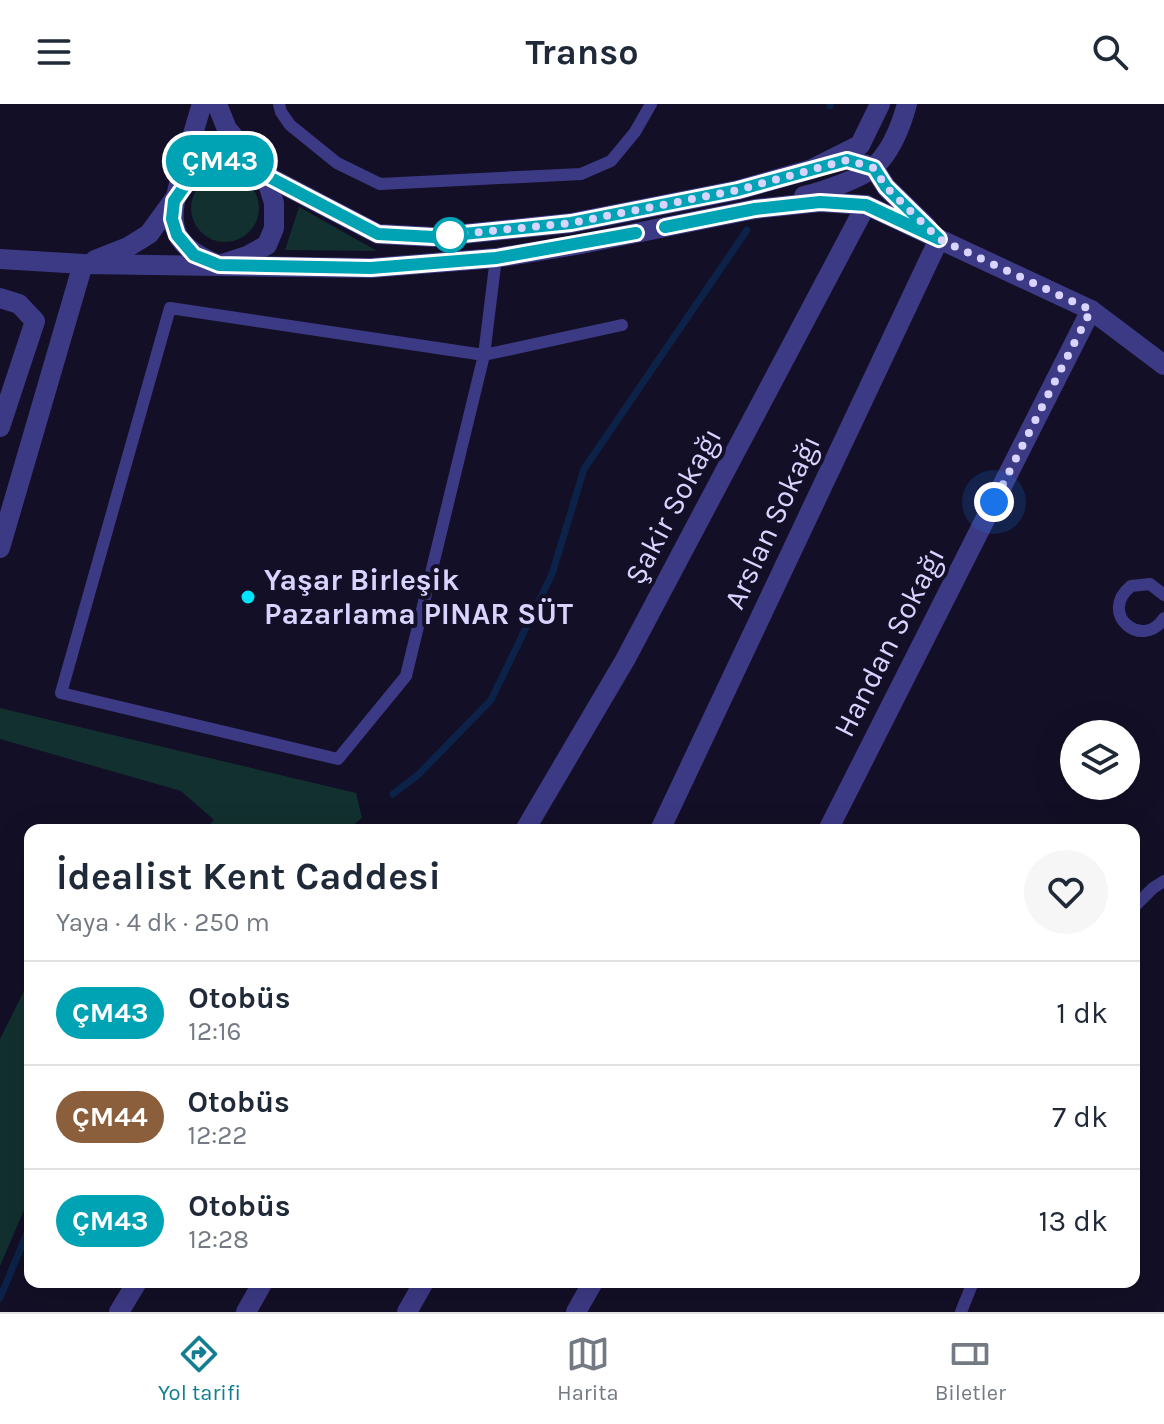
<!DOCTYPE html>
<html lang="tr">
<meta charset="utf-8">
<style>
:root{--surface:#fff;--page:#f6f6f7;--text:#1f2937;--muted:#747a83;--line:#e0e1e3;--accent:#117e91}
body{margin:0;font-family:Karla,sans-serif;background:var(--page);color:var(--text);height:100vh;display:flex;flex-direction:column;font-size:30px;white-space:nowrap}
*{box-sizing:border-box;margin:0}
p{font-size:26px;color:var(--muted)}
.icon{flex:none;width:44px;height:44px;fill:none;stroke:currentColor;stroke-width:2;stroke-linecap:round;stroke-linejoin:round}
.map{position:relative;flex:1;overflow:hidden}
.drawer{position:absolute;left:24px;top:720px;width:1116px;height:464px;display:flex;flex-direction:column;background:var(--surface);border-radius:16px;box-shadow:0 8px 32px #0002}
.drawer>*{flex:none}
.badge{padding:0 16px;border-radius:26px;font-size:28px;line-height:52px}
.tools{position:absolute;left:1060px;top:616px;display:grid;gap:16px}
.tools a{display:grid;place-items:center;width:80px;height:80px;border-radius:50%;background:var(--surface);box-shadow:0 8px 32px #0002;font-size:40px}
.you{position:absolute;width:40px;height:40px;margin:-20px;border:6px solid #fff;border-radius:50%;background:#1a73e8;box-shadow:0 0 0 12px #1a73e833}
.map>.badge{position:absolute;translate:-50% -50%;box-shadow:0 0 0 4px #fff}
.round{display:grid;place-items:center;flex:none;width:84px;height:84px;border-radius:42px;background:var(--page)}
.summary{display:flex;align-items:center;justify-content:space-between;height:136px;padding:0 32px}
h1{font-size:38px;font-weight:700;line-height:60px}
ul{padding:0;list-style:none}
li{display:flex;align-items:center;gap:24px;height:104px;padding:0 32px;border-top:2px solid var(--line)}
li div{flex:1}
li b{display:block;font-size:30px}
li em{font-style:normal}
li .badge{min-width:88px;font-weight:700;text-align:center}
header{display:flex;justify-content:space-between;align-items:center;height:104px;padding:0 32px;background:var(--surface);font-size:36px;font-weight:700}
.menu{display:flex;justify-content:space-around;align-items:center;height:112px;border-top:2px solid var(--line);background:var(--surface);font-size:22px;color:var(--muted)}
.menu a{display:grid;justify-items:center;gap:4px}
.menu .current{color:var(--accent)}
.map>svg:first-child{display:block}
.green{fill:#12302f}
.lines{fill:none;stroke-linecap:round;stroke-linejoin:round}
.stream{stroke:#0c2248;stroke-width:7}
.service{stroke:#3d3a85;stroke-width:12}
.minor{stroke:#3d3a85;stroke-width:20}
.tertiary{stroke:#3d3a85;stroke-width:20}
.line-casing{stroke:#fff;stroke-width:18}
.line{stroke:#00a3b4;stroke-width:12}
.walk{stroke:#d9d4ff;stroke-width:8;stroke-dasharray:0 14.4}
.stop-dot{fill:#fff;stroke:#00a3b4;stroke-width:4}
.poi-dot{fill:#00e5ff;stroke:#130f26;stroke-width:3}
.labels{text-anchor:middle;stroke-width:8;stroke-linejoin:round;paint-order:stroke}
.street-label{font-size:30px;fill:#d9d4ff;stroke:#130f26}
.poi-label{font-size:30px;font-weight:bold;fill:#d9d4ff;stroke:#130f26;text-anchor:start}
</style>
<header><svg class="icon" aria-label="menu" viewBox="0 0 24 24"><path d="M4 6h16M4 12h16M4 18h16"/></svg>Transo<svg class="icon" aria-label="search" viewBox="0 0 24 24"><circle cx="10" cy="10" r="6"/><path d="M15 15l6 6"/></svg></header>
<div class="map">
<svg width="1164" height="1208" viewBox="0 0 1164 1208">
<rect width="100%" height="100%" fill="#130f26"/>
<g class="green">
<circle cx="225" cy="104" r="34"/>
<polygon points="299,103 377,147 285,146"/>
<polygon points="0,604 356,689 362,714 347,726 204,726 214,716 181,687 0,635"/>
<polygon points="30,875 30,1092 0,1162 0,935"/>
</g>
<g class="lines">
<g class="stream">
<polyline points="830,2 830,0"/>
<polyline points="393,690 419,670 491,596 552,470 584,365 747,126"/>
<polyline points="0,1194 30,1122"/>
</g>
<g class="service">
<polyline points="279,0 281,8 290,21 337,59 380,80 581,70 611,57 635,28 651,0"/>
<polyline points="496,154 484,251 406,572 338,655 61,589 170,204 484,251 622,221"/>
<path d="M1164,491L1150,480L1131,482C1097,510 1143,547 1164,514"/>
<polyline points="1134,803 1153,784 1164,777"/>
<polyline points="961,1208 973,1178"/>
</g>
<g class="minor">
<polyline points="0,194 19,200 35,217 0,323"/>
<polyline points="0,444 83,160"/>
<polyline points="525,726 625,556 866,101"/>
<polyline points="660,726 939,135"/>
<polyline points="828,726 1091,206"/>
<polyline points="119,1208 137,1178"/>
<polyline points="246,1208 263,1178"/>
<polyline points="407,1208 424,1178"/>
<polyline points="576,1208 593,1178"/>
</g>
<g class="tertiary">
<path d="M202,0C195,22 189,44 183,66C168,117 165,139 219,161L247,152L267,141L274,124V99L265,70L227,25L217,0"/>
<polyline points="863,60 874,64 886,83 927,123"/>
<path d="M804,92C821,88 863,74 875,62C892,46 901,22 907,0"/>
<polyline points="0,155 83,160 371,164 496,154 576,141 755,105 820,98 866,101 1091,206 1164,261"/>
<polyline points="95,156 128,143 149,130 197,64 211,56 238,57 378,130 434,133 571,119 738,86 812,65 860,41 880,0"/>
</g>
</g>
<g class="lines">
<defs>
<polyline id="line" points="636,129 496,154 371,164 219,161 194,151 177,131 172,115 174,97 197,64 211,56 238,57 378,130 434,133 571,119 738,86 847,56 874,64 886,83 939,135 866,101 820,98 755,105 665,123"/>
</defs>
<use href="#line" class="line-casing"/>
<use href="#line" class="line"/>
<polyline class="walk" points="450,131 571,119 738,86 847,56 874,64 886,83 939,135 1091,206 994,398"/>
</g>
<circle class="stop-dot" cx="450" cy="131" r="16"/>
<circle class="poi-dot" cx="248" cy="493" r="8"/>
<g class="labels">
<g class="street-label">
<text transform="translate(673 402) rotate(-62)" y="10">Şakir Sokağı</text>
<text transform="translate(772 418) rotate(-65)" y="10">Arslan Sokağı</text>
<text transform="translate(889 538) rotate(-63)" y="10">Handan Sokağı</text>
</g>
<g class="poi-label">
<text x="264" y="486">Yaşar Birleşik<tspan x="264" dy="34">Pazarlama PINAR SÜT</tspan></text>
</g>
</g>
</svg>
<div class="tools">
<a><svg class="icon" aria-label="layers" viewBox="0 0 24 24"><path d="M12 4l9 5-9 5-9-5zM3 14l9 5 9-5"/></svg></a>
</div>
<div class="you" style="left:994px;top:398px"></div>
<b class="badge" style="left:220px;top:57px;background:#00a3b4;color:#fff">ÇM43</b>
<section class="drawer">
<div class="summary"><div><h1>İdealist Kent Caddesi</h1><p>Yaya · 4 dk · 250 m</p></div><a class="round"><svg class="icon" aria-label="heart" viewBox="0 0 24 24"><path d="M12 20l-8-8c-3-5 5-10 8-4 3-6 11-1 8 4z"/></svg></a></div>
<ul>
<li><span class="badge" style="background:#00a3b4;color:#fff">ÇM43</span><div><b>Otobüs</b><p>12:16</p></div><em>1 dk</em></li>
<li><span class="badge" style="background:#8b5e3c;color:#fff">ÇM44</span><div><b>Otobüs</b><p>12:22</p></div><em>7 dk</em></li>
<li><span class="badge" style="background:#00a3b4;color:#fff">ÇM43</span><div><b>Otobüs</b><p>12:28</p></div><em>13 dk</em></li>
</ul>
</section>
</div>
<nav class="menu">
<a class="current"><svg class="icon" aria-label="directions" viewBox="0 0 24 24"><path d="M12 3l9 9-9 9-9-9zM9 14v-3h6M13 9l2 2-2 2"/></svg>Yol tarifi</a>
<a><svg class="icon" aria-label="map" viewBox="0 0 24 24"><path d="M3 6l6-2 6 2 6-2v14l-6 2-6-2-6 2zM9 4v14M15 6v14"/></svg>Harita</a>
<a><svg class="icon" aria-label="tickets" viewBox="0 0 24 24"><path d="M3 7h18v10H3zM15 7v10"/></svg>Biletler</a>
</nav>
